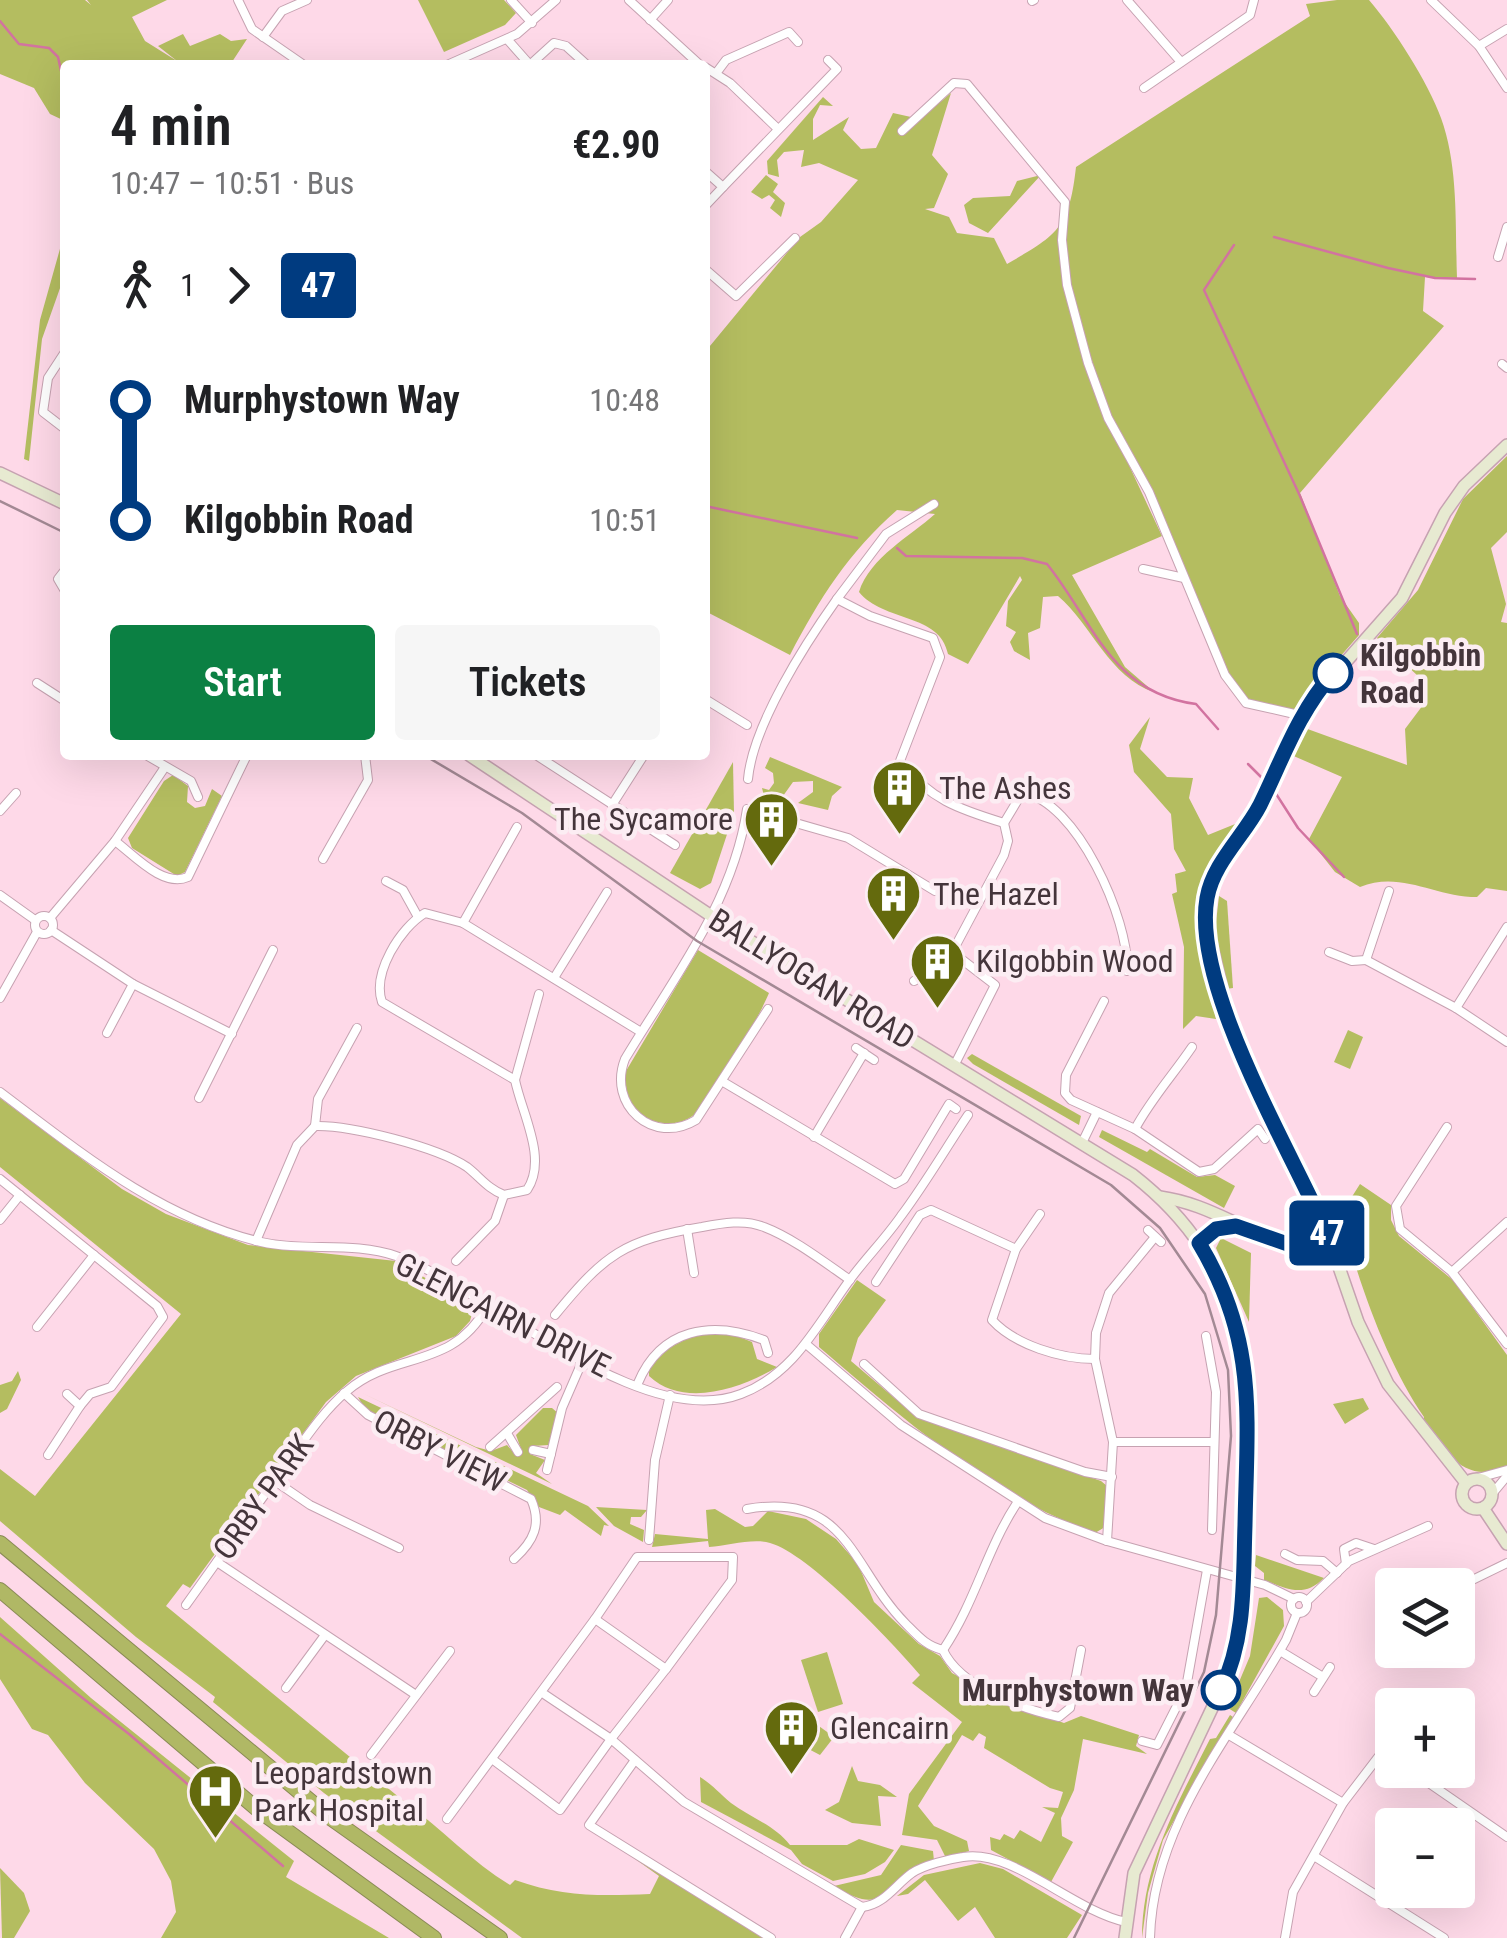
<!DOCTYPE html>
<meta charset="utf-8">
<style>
:root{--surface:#fff;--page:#f6f6f6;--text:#202124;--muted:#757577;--accent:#0b8043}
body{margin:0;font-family:"Roboto Condensed",sans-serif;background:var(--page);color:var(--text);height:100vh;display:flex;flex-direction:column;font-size:38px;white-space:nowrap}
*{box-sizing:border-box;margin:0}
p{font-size:32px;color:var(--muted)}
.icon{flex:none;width:55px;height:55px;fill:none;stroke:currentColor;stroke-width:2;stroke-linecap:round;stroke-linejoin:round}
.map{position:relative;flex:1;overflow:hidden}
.side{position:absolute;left:60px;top:60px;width:650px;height:700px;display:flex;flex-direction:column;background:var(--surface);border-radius:10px;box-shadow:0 10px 40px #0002}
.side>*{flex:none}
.badge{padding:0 20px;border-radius:8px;font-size:35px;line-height:65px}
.fabs{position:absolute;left:1375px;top:1568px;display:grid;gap:20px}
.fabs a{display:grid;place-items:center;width:100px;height:100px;border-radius:10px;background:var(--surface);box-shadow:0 10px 40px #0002;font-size:50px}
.map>.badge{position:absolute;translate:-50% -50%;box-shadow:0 0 0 5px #fff}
.legs{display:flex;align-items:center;gap:15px;height:110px;padding:0 50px;font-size:32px}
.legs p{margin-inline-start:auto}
.headline{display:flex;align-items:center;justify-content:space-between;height:170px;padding:0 50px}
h1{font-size:55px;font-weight:600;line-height:75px}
.cta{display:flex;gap:20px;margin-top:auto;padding:20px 50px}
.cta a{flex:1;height:115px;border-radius:10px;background:var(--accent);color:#fff;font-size:40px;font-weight:600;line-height:115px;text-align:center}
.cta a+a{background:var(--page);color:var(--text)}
ul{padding:0 50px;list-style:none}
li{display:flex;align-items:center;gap:35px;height:120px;font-size:38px}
li i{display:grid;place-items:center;width:15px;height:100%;margin:0 12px;background:currentColor}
li i::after{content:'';width:25px;height:25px;margin:-12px;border:8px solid;border-radius:50%;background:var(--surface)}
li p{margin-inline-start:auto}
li:first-child i{background:linear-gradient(#0000 50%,currentColor 0)}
li:last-child i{background:linear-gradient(currentColor 50%,#0000 0)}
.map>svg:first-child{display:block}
.green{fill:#b4bd60}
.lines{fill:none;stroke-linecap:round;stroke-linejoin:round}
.stream{stroke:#d273a0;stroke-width:2.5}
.street-casing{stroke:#c6a2b1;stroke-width:10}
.secondary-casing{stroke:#c6a2b1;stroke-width:14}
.highway-casing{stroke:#8a8a56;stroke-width:16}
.street{stroke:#fff;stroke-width:8}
.secondary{stroke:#e7ead1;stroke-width:11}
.highway{stroke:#b0b865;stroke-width:14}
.tram{stroke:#a38994;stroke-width:2.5}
.line-1-casing{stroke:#fff;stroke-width:22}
.line-1{stroke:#003b80;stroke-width:15}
.stop-1-dot{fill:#fff;stroke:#003b80;stroke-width:5}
.labels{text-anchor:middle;stroke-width:9;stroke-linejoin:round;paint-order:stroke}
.stop-label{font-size:32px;font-weight:bold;fill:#44353b;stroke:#fcedf3;text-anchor:start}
.poi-label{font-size:32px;fill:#44353b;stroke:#fcedf3;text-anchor:start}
.street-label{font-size:32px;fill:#44353b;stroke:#fcedf3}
</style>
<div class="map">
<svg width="1507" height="1938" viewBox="0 0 1507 1938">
<rect width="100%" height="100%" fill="#fed9e8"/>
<g class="green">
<polygon points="0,0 85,0 91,5 87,0 167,0 132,17 145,41 177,61 158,46 183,34 190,46 220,34 231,41 247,39 230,65 65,65 65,121 50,114 34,88 0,74"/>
<polygon points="418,0 504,0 516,13 505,25 444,52"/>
<path d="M1337,0H1369C1394,29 1428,82 1441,118C1459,167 1455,227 1457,278L1425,277L1423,311L1444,326L1300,493L1340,596L1359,623V635L1293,711L1245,700L1230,677L1126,443L1120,446L1162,536L1072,575L1125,667L1154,692C1110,678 1091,624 1058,596L1043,597L1040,628L1028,633L1030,660L1014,651L1010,642L1016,632L1006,626L1008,601L1022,580L1020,576L968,664L948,654C940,613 883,622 859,592C870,557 911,536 935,514L897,510C849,552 819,599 790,655L705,611V352L800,237L821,222L858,180L819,163L801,167L804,150L784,152L777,160L779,177L768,174L767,161L823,97L833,106L820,105L813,119V140L849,117L843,130L861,149L876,148L893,113L920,119L951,93L932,155L948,174L934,208L925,209L949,217L957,233L994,238L1007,264C1059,234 1069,228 1076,167L1310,16L1306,4Z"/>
<polygon points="766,175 778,184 773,192 785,203 781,217 770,208 775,200 769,195 762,199 751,192"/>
<polygon points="1041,175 988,233 969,223 964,205 973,198 1010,196 1017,181"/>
<polygon points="65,231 65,274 42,339 29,461 24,459 40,320"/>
<path d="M1507,456V532L1491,548L1506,604L1501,622L1507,623V891L1486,888L1477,897C1435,897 1400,870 1360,887L1335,872L1309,839L1342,777L1289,754L1302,727L1407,765L1405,729L1423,705L1418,676L1377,638L1418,590L1463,499Z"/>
<polygon points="1150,717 1140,749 1167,777 1193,778 1189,798 1208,835 1245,820 1201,893 1204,948 1216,1019 1196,1016 1183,1029 1184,947 1172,894 1177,892 1175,874 1186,871 1174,849 1171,814 1134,772 1129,745"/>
<polygon points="770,757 842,787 832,796 828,810 798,803 813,792 813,781 793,782 783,796 764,796 762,788 769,790 774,783 773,773 765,768"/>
<polygon points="733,762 734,813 711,883 700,889 670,873"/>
<polygon points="173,775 188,786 187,802 195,808 205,806 212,789 222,796 185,872 177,876 132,848 128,838 164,781"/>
<polygon points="1219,896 1227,901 1233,988 1226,989 1215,931"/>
<path d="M698,950L769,993C759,1017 711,1105 691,1117C676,1127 654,1125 640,1114C628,1103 624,1087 626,1071Z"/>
<polygon points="1348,1030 1363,1037 1350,1069 1334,1062"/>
<polygon points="972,1054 1081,1116 1079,1125 973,1064 967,1058"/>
<path d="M0,1098L122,1189L166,1214L248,1245L396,1261L474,1306L470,1321L456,1336L356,1376L326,1402L190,1588L183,1584L166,1606L406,1803C442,1829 472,1862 510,1885L515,1880C562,1897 600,1896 650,1894L659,1876L610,1841L772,1938H522L324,1793L213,1702L215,1697L136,1637L0,1521V1469L35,1496L181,1314L0,1167Z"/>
<polygon points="1102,1130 1147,1152 1150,1149 1197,1177 1215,1175 1235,1186 1224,1208 1099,1137"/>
<path d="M1360,1184L1391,1205V1220L1399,1236L1454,1281L1507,1355V1465C1470,1487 1444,1453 1423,1424L1424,1417C1387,1364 1357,1279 1341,1214Z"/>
<polygon points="1221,1238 1251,1253 1249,1322 1216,1248"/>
<path d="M857,1280L886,1300L858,1338L851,1361L918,1418L1101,1481L1107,1486L1105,1527L1095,1533C992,1497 901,1417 819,1347V1334Z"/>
<path d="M696,1334H732L752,1342L757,1359L777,1367C743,1388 684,1409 649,1376V1368L669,1348Z"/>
<polygon points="18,1371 21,1380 7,1409 0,1413 0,1385 12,1381"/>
<polygon points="362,1393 476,1447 491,1451 507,1445 515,1454 521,1449 516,1435 543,1408 552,1408 559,1414 549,1445 532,1446 530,1454 545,1460 536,1473 552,1484"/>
<polygon points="358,1397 588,1506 609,1526 604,1525 601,1536 565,1510 560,1515 539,1507 527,1490 367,1412"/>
<polygon points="1363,1398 1369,1409 1345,1424 1333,1404"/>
<polygon points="596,1507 647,1510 641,1517 631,1517 630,1524 644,1530 643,1542 614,1526"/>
<path d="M715,1509L745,1527L753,1526L768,1511L806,1519L836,1539L858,1564L874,1602L919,1644L940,1656L952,1673L1004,1702L1064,1723L1081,1716L1139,1735L1136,1746L1147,1754L1083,1739L1074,1790L1061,1818L1062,1836L1073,1842L1051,1882L991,1850L990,1837L1000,1840L1004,1834L1014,1839L1020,1830L1041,1842L1055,1813L1042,1807L1058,1808L1063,1792L1050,1788L984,1748L986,1737L979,1733L973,1741L962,1735L918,1806L934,1826L967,1841L969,1851L946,1858L937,1840L902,1835L909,1794L962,1722L912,1683L920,1675C893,1643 808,1553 770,1543C752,1538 728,1546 709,1547L708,1541L652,1547L655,1534L708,1539L706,1510Z"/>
<path d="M1256,1555L1324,1578C1303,1599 1286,1588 1264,1580V1573L1255,1566Z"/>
<polygon points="1267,1597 1283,1610 1284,1626 1236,1713 1228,1708 1250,1656 1259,1598"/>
<polygon points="0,1617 91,1698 294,1861 286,1877 389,1938 161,1938 176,1912 171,1881 154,1849 85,1783 48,1735 32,1729 0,1679"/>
<polygon points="827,1652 843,1704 818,1712 801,1660"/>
<path d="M1230,1715L1233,1717L1163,1840L1148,1893L1142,1938C1142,1865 1178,1802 1210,1739L1216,1738Z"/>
<polygon points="812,1721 834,1737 820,1755 799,1744"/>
<polygon points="852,1766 858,1781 880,1785 897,1797 878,1796 881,1826 852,1823 825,1810 839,1802"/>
<path d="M700,1777C713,1785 720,1794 731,1803C749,1817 775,1825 790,1845H847L859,1839L894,1850L885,1862L865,1874L833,1881L802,1864L791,1850L701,1802Z"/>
<path d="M901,1845L933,1851L934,1861C880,1875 893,1923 834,1886L881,1875Z"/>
<polygon points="980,1863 1003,1869 1082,1915 1067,1938 995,1938 975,1907 958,1921 925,1880 908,1894 897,1896 924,1875"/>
<polygon points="0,1868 24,1893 30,1911 14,1938 2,1938"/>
</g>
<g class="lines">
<g class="stream">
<polyline points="0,21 19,44 49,48 58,57 65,89"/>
<polyline points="1274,237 1388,268 1435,278 1475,279"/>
<polyline points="1234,245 1204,290 1300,496 1357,634"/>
<polyline points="705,506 857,538"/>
<path d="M897,548L906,556L1022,558L1047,564C1093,621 1111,693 1196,704L1218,729"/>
<polyline points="1248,764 1265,781"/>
<polyline points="1271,786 1298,828 1344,877"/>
<polyline points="0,1634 129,1734 283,1866"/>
</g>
<defs>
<g id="street">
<polyline points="238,0 252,29 304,65"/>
<polyline points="511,0 532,23"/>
<polyline points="629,0 700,65"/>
<polyline points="1127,0 1181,62"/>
<polyline points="1431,0 1479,46 1507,88"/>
<polyline points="1032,1 1034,0"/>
<polyline points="650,20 668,0"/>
<polyline points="263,37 282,11 307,0"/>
<polyline points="507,39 530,65"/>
<polyline points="1479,46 1507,29"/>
<polyline points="532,63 554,43 566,46 587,65"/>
<polyline points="447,65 517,34 556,0"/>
<polyline points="705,67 730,83 778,129"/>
<polyline points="717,72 726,60 789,32 798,42"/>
<polyline points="1144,88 1250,15 1254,0"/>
<polyline points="902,131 954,83 967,84 1065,202 1062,240 1067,285 1088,363 1108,418 1149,492 1225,675 1246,703 1299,715"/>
<polyline points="705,171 723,187 705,206"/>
<polyline points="723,187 837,69 828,60"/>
<polyline points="1498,257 1507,227"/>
<polyline points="705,269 736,296 795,238"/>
<polyline points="65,352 48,378 43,412 65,429"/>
<polyline points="1502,364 1507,368"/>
<polyline points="1143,569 1184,578"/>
<polyline points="65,570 58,579 65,591"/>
<polyline points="837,599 886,534 934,504"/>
<polyline points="37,683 65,701"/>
<polyline points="705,699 747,725"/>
<polyline points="146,755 191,781 198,797"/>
<polyline points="536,755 675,845"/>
<path d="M748,779C753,725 805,644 837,599L870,616L933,638L940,657L900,761C929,799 958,809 1004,823"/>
<polyline points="612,805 644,755"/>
<polyline points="0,811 16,793"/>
<path d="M1004,823L1022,793C1076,799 1130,921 1127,971"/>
<path d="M115,841C134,855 163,888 188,877L247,755"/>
<polyline points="323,859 368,780 365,755"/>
<polyline points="386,881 403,890 418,917"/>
<polyline points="0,895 35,920"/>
<circle cx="44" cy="925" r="9"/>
<polyline points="50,918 115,841 165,767"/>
<polyline points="463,923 517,827"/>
<polyline points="51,930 133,984 232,1034"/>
<polyline points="1329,952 1352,961 1366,960"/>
<polyline points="1366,960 1456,1008 1507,1042"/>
<polyline points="1366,960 1389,891"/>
<polyline points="554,978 607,892"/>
<polyline points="914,981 956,955"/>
<polyline points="0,998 37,932"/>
<polyline points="1104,1001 1066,1075 1065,1093 1071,1100 1135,1129 1199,1172 1214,1169 1258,1129 1265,1139"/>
<polyline points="1456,1008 1507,927"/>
<path d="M768,1009L696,1120C653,1146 607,1105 625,1059C673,979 733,903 747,809L848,838L935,891"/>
<polyline points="107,1033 133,984"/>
<polyline points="856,1048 874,1060"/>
<polyline points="954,1066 995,985 956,955 956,945 1004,855 1008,841 1004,823"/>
<polyline points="515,1080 539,994"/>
<polyline points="725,1083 895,1184 904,1179 949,1104 956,1109"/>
<path d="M0,1092C81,1153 160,1218 261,1242C305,1252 353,1241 396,1256C486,1287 639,1433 741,1394C794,1374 817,1325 849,1281C865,1259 885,1239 901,1216C925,1184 946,1148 968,1115"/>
<polyline points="199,1098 273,950"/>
<path d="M315,1126C351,1125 437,1147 467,1167C480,1177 488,1189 504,1195L527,1190C548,1159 522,1114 515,1080L382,1002C372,973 400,928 425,913L463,923L641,1032"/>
<polyline points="315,1126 318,1099 357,1028"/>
<polyline points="1447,1127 1396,1206 1400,1229 1452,1272 1507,1344"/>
<path d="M1135,1129C1151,1099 1173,1075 1192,1047"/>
<polyline points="814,1137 864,1053"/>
<polyline points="1082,1143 1097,1112"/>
<polyline points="0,1179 157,1306 163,1317 111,1387 90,1394 80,1406 48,1455"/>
<path d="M1040,1214L1016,1249L992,1320C1015,1345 1061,1359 1095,1359"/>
<polyline points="0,1220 20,1195"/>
<polyline points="687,1229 694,1273"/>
<polyline points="1148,1230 1161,1242"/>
<polyline points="256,1241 297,1145 315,1126"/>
<polyline points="456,1261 495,1221 504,1195"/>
<polyline points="1452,1272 1507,1222"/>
<polyline points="876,1282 920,1215 931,1210 1016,1249"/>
<path d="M555,1315C605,1254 624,1240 702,1227C722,1223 745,1219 764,1227C793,1238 824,1262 850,1280"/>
<polyline points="37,1327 94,1255"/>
<polyline points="1206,1336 1216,1392 1212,1530"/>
<polyline points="806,1344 901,1425 1045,1518 1107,1541 1265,1585 1294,1599"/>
<polyline points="864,1364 919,1414 1085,1472 1112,1477"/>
<path d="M638,1383C661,1328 712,1320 764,1340L768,1353"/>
<path d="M344,1393L368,1415L531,1499C542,1524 534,1541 514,1559"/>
<polyline points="67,1394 80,1406"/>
<polyline points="508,1435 518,1452"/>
<polyline points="1113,1442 1212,1442"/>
<polyline points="490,1447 557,1387"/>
<polyline points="533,1450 551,1454"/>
<polyline points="547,1470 562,1408 582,1362"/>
<polyline points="1478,1478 1507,1470"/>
<polyline points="275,1481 310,1505 399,1548"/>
<polyline points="1492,1494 1507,1476"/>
<path d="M747,1509C848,1491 851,1568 905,1623C918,1636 926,1646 943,1650"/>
<polyline points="649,1540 655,1460 670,1395"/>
<polyline points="1107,1541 1113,1442 1095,1359 1096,1333 1109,1293 1155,1237"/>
<polyline points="1285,1554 1297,1560 1323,1561 1337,1573"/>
<polyline points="217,1562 416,1695"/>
<polyline points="1346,1564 1344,1549 1356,1543 1374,1549"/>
<polyline points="1458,1587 1507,1563"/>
<circle cx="1299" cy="1605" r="8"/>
<polyline points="1306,1602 1349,1561 1428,1526"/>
<path d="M186,1605C219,1559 251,1513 284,1468C303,1442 322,1412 347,1391C395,1350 451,1371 487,1307"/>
<polyline points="595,1619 637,1557 733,1557 732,1580 666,1669"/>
<path d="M943,1650C960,1687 1022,1709 1059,1717L1070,1708L1081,1650"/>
<path d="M943,1650C976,1601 986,1550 1017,1503"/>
<polyline points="1280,1651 1323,1677"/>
<polyline points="286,1688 325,1635"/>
<polyline points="1314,1692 1330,1667"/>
<polyline points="1418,1705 1424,1698 1440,1696"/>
<polyline points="1229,1735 1343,1803"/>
<polyline points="1142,1741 1157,1745 1186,1688 1207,1570"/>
<polyline points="371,1755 450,1651"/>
<polyline points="492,1759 560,1810 611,1739 684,1802 862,1907"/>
<polyline points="635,1760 589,1825 771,1938"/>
<polyline points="1410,1770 1507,1837"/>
<polyline points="447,1819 595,1619 666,1669 611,1739 541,1692"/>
<polyline points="1314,1856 1444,1938"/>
<path d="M862,1907C885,1904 894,1886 912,1873C924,1865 949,1859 963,1857C1012,1848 1073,1911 1126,1922"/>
<polyline points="845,1938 862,1907"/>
<path d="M1150,1938C1153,1823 1232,1736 1286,1640L1297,1613"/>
<polyline points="1285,1938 1293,1892 1343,1803 1392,1739"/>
</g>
<g id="secondary">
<polyline points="0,473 65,504"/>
<path d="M469,755L731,929L1133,1175C1251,1267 1253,1378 1245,1515C1243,1553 1243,1592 1241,1630L1233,1664L1134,1873L1125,1938"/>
<path d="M1160,1197C1225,1206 1258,1249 1333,1247"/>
<polyline points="1199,1243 1216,1229 1231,1226"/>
<circle cx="1477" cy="1494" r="15"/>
<polyline points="1466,1483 1388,1384 1358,1322 1323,1221 1261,1098 1229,1018 1206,922 1212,882 1259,806 1299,715 1402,598 1445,513 1464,486 1507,445"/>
<polyline points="1483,1508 1507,1544"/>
</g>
<g id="highway">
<polyline points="0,1543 332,1819 500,1938"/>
<polyline points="0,1590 257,1809 434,1938"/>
</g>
</defs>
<use href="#street" class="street-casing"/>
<use href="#secondary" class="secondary-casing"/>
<use href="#highway" class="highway-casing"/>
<use href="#street" class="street"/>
<use href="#secondary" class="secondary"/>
<use href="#highway" class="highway"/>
<g class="tram">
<polyline points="0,501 65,533"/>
<polyline points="424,755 522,813 697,941 1111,1185 1160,1228 1205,1294 1228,1370 1231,1436 1216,1615 1204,1672 1074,1938"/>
</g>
</g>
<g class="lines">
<defs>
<path id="line-1" d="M1221,1690C1246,1637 1243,1582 1245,1525C1247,1416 1258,1341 1199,1243L1216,1229L1236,1226L1296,1247H1333C1297,1160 1191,989 1207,898C1213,863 1244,836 1260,805C1283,758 1298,713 1333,673"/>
</defs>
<use href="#line-1" class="line-1-casing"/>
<use href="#line-1" class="line-1"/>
</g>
<defs>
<symbol id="building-pin" viewBox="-11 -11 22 30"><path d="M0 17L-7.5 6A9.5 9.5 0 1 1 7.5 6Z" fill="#646a0d" stroke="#fcedf3"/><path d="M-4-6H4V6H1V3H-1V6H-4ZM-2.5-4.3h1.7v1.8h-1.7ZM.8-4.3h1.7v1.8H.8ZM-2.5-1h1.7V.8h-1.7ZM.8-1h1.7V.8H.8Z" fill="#fff"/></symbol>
<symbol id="hospital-pin" viewBox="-11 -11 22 30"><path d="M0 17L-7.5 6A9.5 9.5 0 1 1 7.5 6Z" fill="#646a0d" stroke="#fcedf3"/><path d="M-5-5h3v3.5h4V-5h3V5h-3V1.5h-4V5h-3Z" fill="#fff"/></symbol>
</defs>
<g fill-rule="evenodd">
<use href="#building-pin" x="868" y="756" width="63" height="86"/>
<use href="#building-pin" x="740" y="788" width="63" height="86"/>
<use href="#building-pin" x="862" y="862" width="63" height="86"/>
<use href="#building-pin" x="906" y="930" width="63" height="86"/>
<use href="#building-pin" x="760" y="1696" width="63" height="86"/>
<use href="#hospital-pin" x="184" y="1760" width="63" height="86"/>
</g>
<g class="stop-1-dot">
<circle cx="1333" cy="673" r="18"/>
<circle cx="1221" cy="1690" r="18"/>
</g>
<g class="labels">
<g class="stop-label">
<text x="1360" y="666">Kilgobbin<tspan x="1360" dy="37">Road</tspan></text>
<text x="1194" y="1701" text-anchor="end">Murphystown Way</text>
</g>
<g class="poi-label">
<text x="939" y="799">The Ashes</text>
<text x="733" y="830" text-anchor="end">The Sycamore</text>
<text x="933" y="905">The Hazel</text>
<text x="976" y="972">Kilgobbin Wood</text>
<text x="830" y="1739">Glencairn</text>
<text x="254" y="1784">Leopardstown<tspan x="254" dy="37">Park Hospital</tspan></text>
</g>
<g class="street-label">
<text transform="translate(812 979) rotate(32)" y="11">BALLYOGAN ROAD</text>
<text transform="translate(503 1315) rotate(27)" y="11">GLENCAIRN DRIVE</text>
<text transform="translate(440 1451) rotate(27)" y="11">ORBY VIEW</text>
<text transform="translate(263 1497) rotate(-54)" y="11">ORBY PARK</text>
</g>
</g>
</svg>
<div class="fabs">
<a><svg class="icon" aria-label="layers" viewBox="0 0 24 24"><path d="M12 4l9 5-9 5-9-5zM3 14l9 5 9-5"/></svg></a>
<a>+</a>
<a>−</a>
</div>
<b class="badge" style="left:1327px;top:1233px;background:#003b80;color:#fff">47</b>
<section class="side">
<div class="headline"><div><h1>4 min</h1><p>10:47 – 10:51 · Bus</p></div><b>€2.90</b></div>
<div class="legs"><svg class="icon" aria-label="walk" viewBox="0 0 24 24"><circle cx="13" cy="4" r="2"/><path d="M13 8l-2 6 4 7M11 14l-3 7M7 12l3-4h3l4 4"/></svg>1<svg class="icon" aria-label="forward" viewBox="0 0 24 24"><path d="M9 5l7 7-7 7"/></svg><b class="badge" style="background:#003b80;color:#fff">47</b></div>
<ul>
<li><i style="color:#003b80"></i><b>Murphystown Way</b><p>10:48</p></li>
<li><i style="color:#003b80"></i><b>Kilgobbin Road</b><p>10:51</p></li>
</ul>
<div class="cta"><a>Start</a><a>Tickets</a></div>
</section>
</div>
